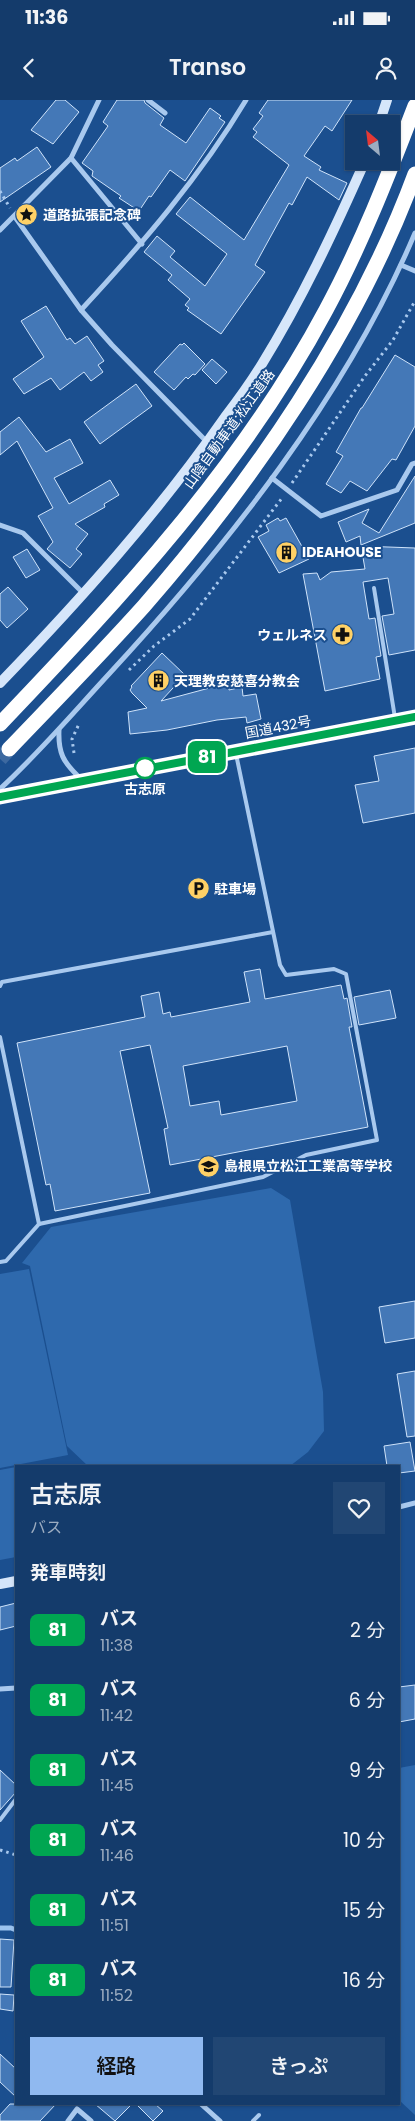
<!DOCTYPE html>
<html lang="ja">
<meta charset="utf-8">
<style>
:root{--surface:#143b6b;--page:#214673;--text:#f1f3f6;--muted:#9dadc1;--line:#33557e;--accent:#90b9f0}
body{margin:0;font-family:Poppins,"Noto Sans JP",sans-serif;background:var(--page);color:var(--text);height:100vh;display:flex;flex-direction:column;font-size:19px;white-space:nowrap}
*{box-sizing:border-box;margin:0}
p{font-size:16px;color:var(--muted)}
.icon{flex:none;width:28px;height:28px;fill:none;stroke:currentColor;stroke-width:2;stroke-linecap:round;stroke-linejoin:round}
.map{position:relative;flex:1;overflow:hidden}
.details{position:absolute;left:15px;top:1365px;width:385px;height:640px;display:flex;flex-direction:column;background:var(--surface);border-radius:0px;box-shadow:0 1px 4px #0004,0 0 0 1px var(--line)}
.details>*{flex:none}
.badge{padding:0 10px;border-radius:8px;font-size:18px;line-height:32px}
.needle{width:32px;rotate:332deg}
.controls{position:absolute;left:345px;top:15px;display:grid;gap:10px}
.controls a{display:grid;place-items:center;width:55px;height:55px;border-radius:0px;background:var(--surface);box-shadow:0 1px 4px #0004,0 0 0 1px var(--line);font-size:25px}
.map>.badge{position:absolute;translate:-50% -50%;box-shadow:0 0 0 2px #fff}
h2{padding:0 15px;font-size:19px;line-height:45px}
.round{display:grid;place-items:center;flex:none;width:52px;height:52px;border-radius:0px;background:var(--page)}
.overview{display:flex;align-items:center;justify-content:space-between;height:85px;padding:0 15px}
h1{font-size:24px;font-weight:600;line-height:38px}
.button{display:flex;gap:10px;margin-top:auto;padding:10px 15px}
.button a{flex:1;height:58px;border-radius:0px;background:var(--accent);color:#111;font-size:20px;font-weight:600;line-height:58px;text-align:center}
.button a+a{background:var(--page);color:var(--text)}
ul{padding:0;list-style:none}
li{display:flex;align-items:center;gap:15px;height:70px;padding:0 15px}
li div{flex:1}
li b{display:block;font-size:19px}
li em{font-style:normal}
li .badge{min-width:55px;font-weight:700;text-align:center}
.status{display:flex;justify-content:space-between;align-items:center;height:35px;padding:0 25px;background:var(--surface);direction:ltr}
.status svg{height:14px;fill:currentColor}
header{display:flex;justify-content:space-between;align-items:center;height:65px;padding:0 15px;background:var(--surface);font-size:22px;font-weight:600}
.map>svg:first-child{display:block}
.green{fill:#2e69ad}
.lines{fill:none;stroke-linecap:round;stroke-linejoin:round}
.stream{stroke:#9cc4f0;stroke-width:5}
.building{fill:#4478b7;stroke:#cfe3fa;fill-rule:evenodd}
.highway-tunnel{stroke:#3d69a0;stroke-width:15;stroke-dasharray:15 8;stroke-linecap:butt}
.path{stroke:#a9c9ee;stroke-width:3;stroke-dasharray:2.5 4;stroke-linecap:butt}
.lane{stroke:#a9c9ee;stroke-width:4}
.street{stroke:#a9c9ee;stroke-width:5}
.secondary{stroke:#d6e6fa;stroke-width:10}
.highway{stroke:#fff;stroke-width:15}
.line-casing{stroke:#fff;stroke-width:11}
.line{stroke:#00a651;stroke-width:8}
.stop-dot{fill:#fff;stroke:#00a651;stroke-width:2.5}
.labels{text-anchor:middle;stroke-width:4;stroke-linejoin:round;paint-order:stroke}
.poi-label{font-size:14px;font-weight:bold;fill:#fff;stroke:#1b4f8f;text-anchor:start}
.street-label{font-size:14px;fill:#fff;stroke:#1b4f8f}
.stop-label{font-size:14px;font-weight:bold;fill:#fff;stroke:#1b4f8f}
</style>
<div class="status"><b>11:36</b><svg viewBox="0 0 49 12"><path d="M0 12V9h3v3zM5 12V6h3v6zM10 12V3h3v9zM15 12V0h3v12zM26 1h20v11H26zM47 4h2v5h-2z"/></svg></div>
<header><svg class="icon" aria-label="back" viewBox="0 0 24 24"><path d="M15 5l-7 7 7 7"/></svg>Transo<svg class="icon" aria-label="person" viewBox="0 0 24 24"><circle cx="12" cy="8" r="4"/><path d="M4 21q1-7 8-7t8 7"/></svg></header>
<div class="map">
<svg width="415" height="2021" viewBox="0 0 415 2021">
<rect width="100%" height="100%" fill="#1b4f8f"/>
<g class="green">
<polygon points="271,1088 290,1100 323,1292 324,1331 308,1352 290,1366 88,1366 67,1346 30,1166 22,1163 51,1127"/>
<polygon points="29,1169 68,1355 0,1368 0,1174"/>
<polygon points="16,1367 16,1457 0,1460 0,1370"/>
<polygon points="415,1665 415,2015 399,2000 399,1668"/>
</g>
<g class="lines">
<polyline class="stream" points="0,1828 11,1828 16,1830"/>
</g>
<g class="building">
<polygon points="56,0 65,0 79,12 53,44 31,30"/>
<polygon points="117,0 144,0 145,3 164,18 160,25 186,43 210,8 221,16 219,18 225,22 185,81 170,70 151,97 149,96 139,111 119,98 121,96 92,76 93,71 82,63 108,26 103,22"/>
<polygon points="268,0 352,0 332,31 325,26 304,56 321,67 319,70 347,83 339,100 307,77 292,105 289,103 255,165 265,172 221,234 187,210 189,208 185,205 190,199 168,180 172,175 144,152 157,136 175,151 170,157 205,186 227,154 176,114 190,97 244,140 289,65 253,37 257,32 253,29 263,16 259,13"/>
<polygon points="37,47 51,67 0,102 0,68 15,58 17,61"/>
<polygon points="46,206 67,240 70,238 75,244 87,236 104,261 98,265 103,272 91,281 84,272 60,290 51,278 24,294 13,279 44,257 21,221"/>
<polygon points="184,243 205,264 195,275 193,274 188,279 186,277 174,290 154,272 180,244 182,245"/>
<polygon points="395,255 415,267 415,326 396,360 392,359 367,391 350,381 341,393 326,384 343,356 336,352 361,308 362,308"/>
<polygon points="212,259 227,272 216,284 202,270"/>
<polygon points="136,284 152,306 100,344 84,322"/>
<polygon points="19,317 46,352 70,339 83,363 54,378 69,404 110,380 119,395 104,404 105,407 75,424 88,434 76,449 82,454 70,468 47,449 53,442 38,416 53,408 17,341 0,355 0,332"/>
<polygon points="415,376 415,423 361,445 360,436 346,442 338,422 369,409 362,423 379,433"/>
<polygon points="278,418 280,421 286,418 309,459 279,473 258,437 269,431 266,425"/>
<polygon points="361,446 415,448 415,550 389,555 382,516 394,514 388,478 363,482 369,519 375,518 381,556 376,557 380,579 325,591 303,474 317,473 320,480 331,472 365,469"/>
<polygon points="27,449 40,470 26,478 13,457"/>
<polygon points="8,487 28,509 7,528 0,520 0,494"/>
<polygon points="162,553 185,575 161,601 228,583 229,590 242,587 243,596 256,594 261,619 247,623 246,617 217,620 167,630 130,634 128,612 147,608 132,593 130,590 132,587 131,586"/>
<polygon points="415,648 415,713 363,723 355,685 379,681 374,656"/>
<path d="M260,869L265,899L341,885L344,899L347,898L352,927H349L368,1027L170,1065L164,1029L168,1028L150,945L120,951L150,1093L55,1111L50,1084L46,1085L17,943L145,917L141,896L159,892L163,914L170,912L171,917L250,902L244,872ZM287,946L297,1001L221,1015L219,1001L190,1006L183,966Z"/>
<polygon points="390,890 396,918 359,925 354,897"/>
<polygon points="415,1201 415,1238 385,1243 379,1207"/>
<polygon points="415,1271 415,1336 407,1337 397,1274"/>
<polygon points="410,1342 415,1371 399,1373 399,1366 387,1366 384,1346"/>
<polygon points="16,1503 16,1526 0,1530 0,1507"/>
<polygon points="415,1585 415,1619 399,1622 399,1587"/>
<polygon points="0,1670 16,1685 16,1692 0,1710"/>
<polygon points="0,1839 14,1840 11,1887 0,1887"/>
<polygon points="0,1894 14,1895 13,1911 0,1909"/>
<polygon points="0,1954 16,1969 16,1997 0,1982"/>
<polygon points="10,2004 56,2004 40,2021 0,2021 0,2015"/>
<polygon points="95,2004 132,2004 115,2021"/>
<polygon points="136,2004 155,2004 163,2011 153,2021"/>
</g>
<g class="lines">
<polyline class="highway-tunnel" points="0,659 9,649"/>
<g class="path">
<polyline points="0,91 10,108"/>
<polyline points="292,383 365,276 393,240 415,201"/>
<polyline points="129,570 154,546 190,519 282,398"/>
<polyline points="74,653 72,639 79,624"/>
<polyline points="0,1750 16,1755"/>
</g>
<g class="lane">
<polyline points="374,488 395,618"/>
<polyline points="0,886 2,882 273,832"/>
<polyline points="0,937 39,1124"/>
<polyline points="0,1162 6,1161 39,1124 263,1077 306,1055 377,1040 346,874 334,869 286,875 280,865 236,654"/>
<polyline points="0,1720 16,1699"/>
<polyline points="253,2021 259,2015"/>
</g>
<g class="street">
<polyline points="148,0 165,13"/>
<polyline points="71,58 142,144"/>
<path d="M15,117L81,210C142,144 200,77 246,0"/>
<polyline points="0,130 71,58 99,0"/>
<polyline points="401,165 415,171"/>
<polyline points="81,210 112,245 207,342"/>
<polyline points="272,378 321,416 397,390 412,364 415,363"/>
<polyline points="0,425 23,433 84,494"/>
<path d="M59,630C58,653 63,662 80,678"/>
<path d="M0,689C39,653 73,613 109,574C228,445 346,296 415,133"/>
<polyline points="399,1407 415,1403"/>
<polyline points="0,1589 16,1588"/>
<polyline points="201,2004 220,2021"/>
<polyline points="68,2021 77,2009 91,2021"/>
</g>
<g class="secondary">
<polyline points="379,24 387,0"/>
<path d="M0,583C81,499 158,413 225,317C238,300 251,282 262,264C302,199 334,131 365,61"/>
<polyline points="0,1484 16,1481"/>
</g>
<g class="highway">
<path d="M0,624C121,497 243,366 326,210C361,145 388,76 415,6"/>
<path d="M9,649C54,602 100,555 144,506C253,381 357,231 415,74"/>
<polyline points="0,697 415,617"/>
</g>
</g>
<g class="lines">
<defs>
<polyline id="line" points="0,697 415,617"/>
</defs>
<use href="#line" class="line-casing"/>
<use href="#line" class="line"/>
</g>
<defs>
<symbol id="sight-disc" viewBox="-11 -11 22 22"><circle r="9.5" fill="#ffd166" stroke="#1b4f8f"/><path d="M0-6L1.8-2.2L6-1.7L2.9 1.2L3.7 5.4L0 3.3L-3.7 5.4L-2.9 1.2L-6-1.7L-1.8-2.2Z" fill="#111"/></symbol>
<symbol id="building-disc" viewBox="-11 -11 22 22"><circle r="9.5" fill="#ffd166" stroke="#1b4f8f"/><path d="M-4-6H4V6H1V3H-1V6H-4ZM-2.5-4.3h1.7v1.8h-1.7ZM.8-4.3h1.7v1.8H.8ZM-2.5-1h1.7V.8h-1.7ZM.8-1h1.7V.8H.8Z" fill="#111"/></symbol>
<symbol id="pharmacy-disc" viewBox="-11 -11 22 22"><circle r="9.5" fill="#ffd166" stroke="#1b4f8f"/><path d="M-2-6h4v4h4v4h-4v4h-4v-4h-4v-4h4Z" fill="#111"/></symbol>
<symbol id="parking-disc" viewBox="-11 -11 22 22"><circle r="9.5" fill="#ffd166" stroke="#1b4f8f"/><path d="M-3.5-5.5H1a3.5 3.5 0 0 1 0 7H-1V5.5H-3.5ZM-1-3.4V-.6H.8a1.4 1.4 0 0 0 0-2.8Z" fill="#111"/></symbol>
<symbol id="school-disc" viewBox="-11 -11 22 22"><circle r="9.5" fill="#ffd166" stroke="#1b4f8f"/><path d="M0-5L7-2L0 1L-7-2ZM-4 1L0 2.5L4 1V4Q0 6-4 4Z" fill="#111"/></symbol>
</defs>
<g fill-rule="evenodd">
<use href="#sight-disc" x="14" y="102" width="25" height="25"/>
<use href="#building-disc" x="274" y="440" width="25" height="25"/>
<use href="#pharmacy-disc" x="330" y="522" width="25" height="25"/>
<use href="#building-disc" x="146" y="568" width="25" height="25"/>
<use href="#parking-disc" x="186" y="776" width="25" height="25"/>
<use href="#school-disc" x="196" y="1054" width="25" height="25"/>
</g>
<circle class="stop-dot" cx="145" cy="668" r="10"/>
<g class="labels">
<g class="poi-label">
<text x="43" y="120">道路拡張記念碑</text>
<text x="302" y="457">IDEAHOUSE</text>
<text x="327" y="540" text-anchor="end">ウェルネス</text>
<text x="174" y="586">天理教安慈喜分教会</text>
<text x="214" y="794">駐車場</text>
<text x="224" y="1071">島根県立松江工業高等学校</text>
</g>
<g class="street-label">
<text transform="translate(229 329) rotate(-54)" y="5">山陰自動車道;松江道路</text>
<text transform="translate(278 627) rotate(-11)" y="5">国道432号</text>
</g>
<g class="stop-label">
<text x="145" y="694">古志原</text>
</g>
</g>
</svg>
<div class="controls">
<a><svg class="needle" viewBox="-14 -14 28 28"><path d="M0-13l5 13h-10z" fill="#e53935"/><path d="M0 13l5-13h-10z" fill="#9dadc1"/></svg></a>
</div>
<b class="badge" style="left:207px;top:657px;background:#00a651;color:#fff">81</b>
<section class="details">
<div class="overview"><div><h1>古志原</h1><p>バス</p></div><a class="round"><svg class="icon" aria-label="heart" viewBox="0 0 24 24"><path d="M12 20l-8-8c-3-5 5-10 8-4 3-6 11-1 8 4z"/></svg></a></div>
<h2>発車時刻</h2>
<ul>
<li><span class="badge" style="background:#00a651;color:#fff">81</span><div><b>バス</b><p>11:38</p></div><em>2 分</em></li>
<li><span class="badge" style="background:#00a651;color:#fff">81</span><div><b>バス</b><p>11:42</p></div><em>6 分</em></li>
<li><span class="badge" style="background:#00a651;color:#fff">81</span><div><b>バス</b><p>11:45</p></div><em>9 分</em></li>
<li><span class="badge" style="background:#00a651;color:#fff">81</span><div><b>バス</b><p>11:46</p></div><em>10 分</em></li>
<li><span class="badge" style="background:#00a651;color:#fff">81</span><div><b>バス</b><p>11:51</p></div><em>15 分</em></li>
<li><span class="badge" style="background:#00a651;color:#fff">81</span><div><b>バス</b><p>11:52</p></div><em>16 分</em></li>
</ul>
<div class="button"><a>経路</a><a>きっぷ</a></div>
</section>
</div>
